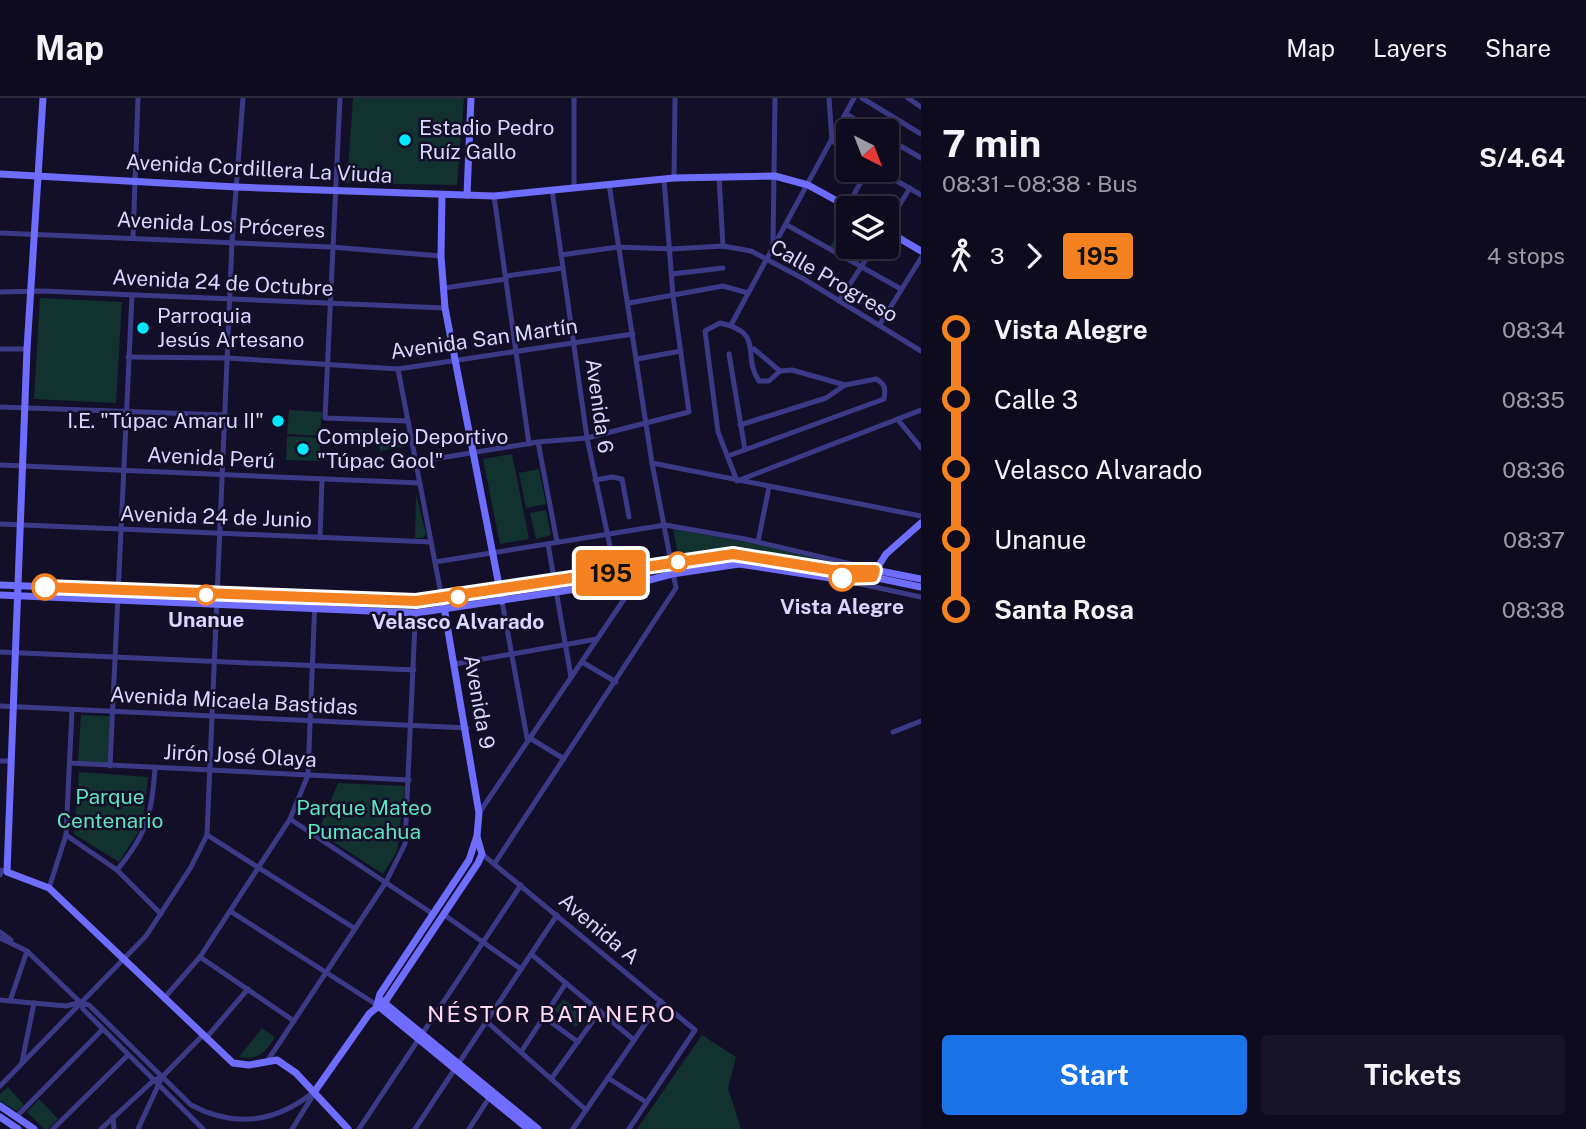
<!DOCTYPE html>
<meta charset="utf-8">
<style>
:root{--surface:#0e0b1e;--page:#171427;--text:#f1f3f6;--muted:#9b9ba4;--line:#2e2b3c;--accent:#1a73e8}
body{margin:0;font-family:"Public Sans",sans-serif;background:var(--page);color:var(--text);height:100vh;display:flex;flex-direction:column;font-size:26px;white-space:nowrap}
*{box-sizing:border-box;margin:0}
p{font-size:23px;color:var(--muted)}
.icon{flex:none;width:38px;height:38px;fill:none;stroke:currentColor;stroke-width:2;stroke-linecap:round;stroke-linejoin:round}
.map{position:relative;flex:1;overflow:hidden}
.details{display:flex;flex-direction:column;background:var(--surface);width:665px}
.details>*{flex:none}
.badge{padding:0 14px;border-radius:5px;font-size:24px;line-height:46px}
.needle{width:46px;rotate:138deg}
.buttons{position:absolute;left:836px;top:21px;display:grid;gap:14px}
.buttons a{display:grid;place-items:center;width:63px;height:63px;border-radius:7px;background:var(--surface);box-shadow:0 7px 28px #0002,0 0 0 2px var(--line);font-size:35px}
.map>.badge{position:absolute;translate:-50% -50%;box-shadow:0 0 0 4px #fff}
.legs{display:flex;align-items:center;gap:10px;height:77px;padding:0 21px;font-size:23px}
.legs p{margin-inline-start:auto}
.summary{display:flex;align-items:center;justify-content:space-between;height:119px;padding:0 21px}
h1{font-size:38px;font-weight:700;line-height:52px}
.primary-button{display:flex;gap:14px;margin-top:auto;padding:14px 21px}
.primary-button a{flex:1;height:80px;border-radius:7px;background:var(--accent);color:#fff;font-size:28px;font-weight:700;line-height:80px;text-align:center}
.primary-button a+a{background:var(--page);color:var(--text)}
ul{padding:0 21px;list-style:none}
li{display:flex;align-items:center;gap:24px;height:70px;font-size:26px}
li i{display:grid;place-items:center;width:10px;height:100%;margin:0 9px;background:currentColor}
li i::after{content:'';width:18px;height:18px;margin:-9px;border:5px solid;border-radius:50%;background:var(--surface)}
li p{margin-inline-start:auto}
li:first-child i{background:linear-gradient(#0000 50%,currentColor 0)}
li:last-child i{background:linear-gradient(currentColor 50%,#0000 0)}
header{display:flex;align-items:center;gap:42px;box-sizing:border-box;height:98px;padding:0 35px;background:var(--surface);border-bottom:2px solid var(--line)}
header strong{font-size:33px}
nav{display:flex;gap:38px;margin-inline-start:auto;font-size:24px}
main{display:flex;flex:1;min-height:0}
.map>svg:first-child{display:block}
.green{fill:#123230}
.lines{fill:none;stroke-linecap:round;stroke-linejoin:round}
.street{stroke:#3c3a87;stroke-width:5}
.secondary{stroke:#6f6dff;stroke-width:7}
.line-1-casing{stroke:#fff;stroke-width:16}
.line-1{stroke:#f58220;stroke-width:10}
.poi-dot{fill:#02e9ff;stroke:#130f28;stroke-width:2.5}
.stop-1-dot{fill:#fff;stroke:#f58220;stroke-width:3.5}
.labels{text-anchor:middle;stroke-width:5;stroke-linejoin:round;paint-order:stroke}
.poi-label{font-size:21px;fill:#dad6ff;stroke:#130f28;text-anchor:start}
.street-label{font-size:21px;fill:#dad6ff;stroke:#130f28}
.stop-label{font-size:21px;font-weight:bold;fill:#dad6ff;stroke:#130f28}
.park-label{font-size:21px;fill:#5fe2c0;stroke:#130f28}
.neighbourhood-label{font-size:23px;letter-spacing:2px;fill:#ffd8f1;stroke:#130f28}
</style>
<header>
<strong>Map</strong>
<nav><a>Map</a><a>Layers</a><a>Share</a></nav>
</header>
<main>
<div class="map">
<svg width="921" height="1031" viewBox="0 0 921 1031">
<rect width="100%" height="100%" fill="#130f28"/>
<g class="green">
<polygon points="353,0 464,0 457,87 347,85"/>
<polygon points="844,127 849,130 849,149 869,149 858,166 830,149"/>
<polygon points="40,200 122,204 116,305 34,301"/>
<polygon points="289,312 322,314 320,338 287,336"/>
<rect x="346" y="332" width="24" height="15"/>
<polygon points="403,333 406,348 380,353 377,338"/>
<polygon points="287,338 320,340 319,363 286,362"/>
<polygon points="512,356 529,441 500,446 483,361"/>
<polygon points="539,371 546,406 526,410 519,375"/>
<polygon points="416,396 426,436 423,440 415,440"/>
<polygon points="546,412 551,437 536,441 530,415"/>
<polygon points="673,431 751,445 852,469 737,448 678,457"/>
<polygon points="81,617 110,618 108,666 78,664"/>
<polygon points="79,674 148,679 142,728 119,764 74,736"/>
<polygon points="338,685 405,688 397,753 383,776 318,734"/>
<polygon points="564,901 585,918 576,929 554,912"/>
<path d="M262,930L275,939C265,954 259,963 239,959Z"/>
<polygon points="702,937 736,959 728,990 741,1031 637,1031"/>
<polygon points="8,989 24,1007 17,1013 0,1003 0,996"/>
<polygon points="39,1001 58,1021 48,1031 44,1031 27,1014"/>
</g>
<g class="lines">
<g class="street">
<polyline points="340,0 325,320 408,323"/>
<polyline points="829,0 832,43 849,54"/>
<polyline points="862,0 921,36"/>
<polyline points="908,0 921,9"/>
<polyline points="846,16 875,33"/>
<polyline points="887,40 921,60"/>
<polyline points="878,72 921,97"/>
<polyline points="719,79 723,148"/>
<polyline points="674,80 675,0"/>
<polyline points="574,89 574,0"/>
<polyline points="552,92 587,340 618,486"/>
<polyline points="494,98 529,346"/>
<polyline points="847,108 868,72"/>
<polyline points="787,127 901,191"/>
<polyline points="887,127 910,90"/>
<polyline points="0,135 331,149 441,158"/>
<polyline points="133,139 138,0"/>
<polyline points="773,147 775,0"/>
<polyline points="561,157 618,149 671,151 723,148 751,153 802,180 921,253"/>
<polyline points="672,176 723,170"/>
<polyline points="506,178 563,170"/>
<polyline points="444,190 506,181"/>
<polyline points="0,194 42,193 445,210"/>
<polyline points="839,203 874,149"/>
<polyline points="629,205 723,188 748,195"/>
<polyline points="880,226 921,160"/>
<polyline points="731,227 854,0"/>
<polyline points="0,251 27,251"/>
<polyline points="754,251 780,273"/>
<polyline points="729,256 745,352"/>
<polyline points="128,259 227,260 398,271 633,236"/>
<polyline points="637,261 681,253"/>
<polyline points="398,271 442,501"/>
<path d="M845,287L792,272L780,273L769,283H759C741,257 766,235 720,225L705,233L718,334L737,383L921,312"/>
<polyline points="0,309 225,317"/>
<polyline points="899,323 921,350"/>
<polyline points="538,344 557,444"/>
<path d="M728,358L884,301C886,290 885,286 876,281L845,287L826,300L740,327"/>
<polyline points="416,364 538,344 587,340 689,314 673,198 664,81"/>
<polyline points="652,365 921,418"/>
<polyline points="0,367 420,385"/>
<polyline points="595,382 612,379 622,381 629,419"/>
<polyline points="0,426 431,444"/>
<polyline points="320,440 322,381"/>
<polyline points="758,444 769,389"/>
<polyline points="548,446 571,579"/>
<polyline points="435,464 665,427 745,441 872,471"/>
<polyline points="847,483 921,499"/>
<polyline points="502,503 527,640"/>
<polyline points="0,554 414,572"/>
<polyline points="582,564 616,584"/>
<polyline points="455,566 597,541"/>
<polyline points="0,608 467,630"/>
<polyline points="893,634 921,623"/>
<polyline points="528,639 564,661"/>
<polyline points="0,663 12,663"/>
<polyline points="70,665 409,682"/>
<polyline points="110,668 132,197"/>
<polyline points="479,715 646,469"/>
<polyline points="290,721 433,816"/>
<polyline points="66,737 117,772 161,816"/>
<polyline points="207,737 354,830"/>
<polyline points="482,756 695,932 629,1031"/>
<polyline points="495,765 676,490 652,365 609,86"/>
<path d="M117,772C147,736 152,716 155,670"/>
<polyline points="0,777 2,772"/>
<polyline points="49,790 66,737 72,612"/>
<polyline points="230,813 377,907"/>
<polyline points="443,816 521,871"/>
<polyline points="0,834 11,842"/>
<polyline points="0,840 27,853 81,905 83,911 203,1031"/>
<polyline points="531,856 634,942"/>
<polyline points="200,859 294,923"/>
<polyline points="165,899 200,859 290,721 308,677 315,501"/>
<polyline points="0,902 66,908 78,905"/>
<polyline points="10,903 27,853"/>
<path d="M81,905L89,907L191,1007C236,1031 277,1024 315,993"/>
<polyline points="544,919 578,944"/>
<polyline points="486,923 586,1012"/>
<polyline points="206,940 248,891"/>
<polyline points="521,954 566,885"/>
<polyline points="268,962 386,784 405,746 416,503"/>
<polyline points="22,964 34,905"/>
<polyline points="608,980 646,1004"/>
<polyline points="551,981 600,913"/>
<polyline points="0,988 146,838 191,769 207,737 232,144 243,0"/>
<polyline points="17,1018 103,931"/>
<polyline points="113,1019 114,1031"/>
<polyline points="53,1031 128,957"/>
<polyline points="101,1031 154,982 162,979 203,937"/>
<polyline points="138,1031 162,979"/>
<polyline points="292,1031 312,999"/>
<polyline points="359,1031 521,787"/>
<polyline points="415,1031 557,817"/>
<polyline points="469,1031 489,1000"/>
<polyline points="573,1031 661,903"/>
</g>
<g class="secondary">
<polyline points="43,0 27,251 7,774 49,790 233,965 249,967 277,962 296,975 348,1031"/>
<polyline points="0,76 236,89 494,98 674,80 775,78 808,87 850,110"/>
<polyline points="442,97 441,158 445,210 502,503"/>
<polyline points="467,97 471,0"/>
<polyline points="887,133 921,153"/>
<polyline points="874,475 886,456 921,425"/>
<polyline points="0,487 422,503 742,456 832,472 875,472 921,481"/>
<polyline points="0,497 416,515 610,486 634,486 672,476 739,466 837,481 873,479 921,489"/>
<polyline points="377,907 380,896 469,762 477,738 479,715 444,509"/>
<polyline points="377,907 528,1031"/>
<polyline points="378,907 387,907 538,1031"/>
<polyline points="315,993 369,916 387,901 478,765 482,756 477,739"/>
<polyline points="0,1008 34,1031"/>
<polyline points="0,1019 18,1031"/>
</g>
</g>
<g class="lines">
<defs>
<polyline id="line-1" points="45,489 416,503 733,456 832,472 875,472 873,479 842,480"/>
</defs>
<use href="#line-1" class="line-1-casing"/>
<use href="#line-1" class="line-1"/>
</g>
<g class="poi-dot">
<circle cx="405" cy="42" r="7"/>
<circle cx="143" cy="230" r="7"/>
<circle cx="278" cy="323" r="7"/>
<circle cx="303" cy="351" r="7"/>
</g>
<g class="stop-1-dot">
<circle cx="678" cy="464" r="9"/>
<circle cx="842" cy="480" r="12"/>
<circle cx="45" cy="489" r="12"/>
<circle cx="206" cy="497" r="9"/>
<circle cx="458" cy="499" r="9"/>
</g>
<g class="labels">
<g class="poi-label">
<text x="419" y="37">Estadio Pedro<tspan x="419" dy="24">Ruíz Gallo</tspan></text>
<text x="157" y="225">Parroquia<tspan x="157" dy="24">Jesús Artesano</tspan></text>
<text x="264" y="330" text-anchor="end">I.E. "Túpac Amaru II"</text>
<text x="317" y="346">Complejo Deportivo<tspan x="317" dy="24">"Túpac Gool"</tspan></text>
</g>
<g class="street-label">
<text transform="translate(259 71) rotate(3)" y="7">Avenida Cordillera La Viuda</text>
<text transform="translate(221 127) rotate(3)" y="7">Avenida Los Próceres</text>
<text transform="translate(834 183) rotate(30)" y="7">Calle Progreso</text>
<text transform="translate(223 185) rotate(3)" y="7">Avenida 24 de Octubre</text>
<text transform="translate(484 241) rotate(-8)" y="7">Avenida San Martín</text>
<text transform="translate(599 308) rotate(82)" y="7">Avenida 6</text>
<text transform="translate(211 360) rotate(3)" y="7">Avenida Perú</text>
<text transform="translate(216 419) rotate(2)" y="7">Avenida 24 de Junio</text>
<text transform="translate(234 603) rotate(3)" y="7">Avenida Micaela Bastidas</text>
<text transform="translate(479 604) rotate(80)" y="7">Avenida 9</text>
<text transform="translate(240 658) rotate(3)" y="7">Jirón José Olaya</text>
<text transform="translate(599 831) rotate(40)" y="7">Avenida A</text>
</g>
<g class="stop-label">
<text x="842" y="516">Vista Alegre</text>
<text x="206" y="529">Unanue</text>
<text x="458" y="531">Velasco Alvarado</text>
</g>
<g class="park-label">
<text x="110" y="706">Parque<tspan x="110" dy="24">Centenario</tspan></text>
<text x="364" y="717">Parque Mateo<tspan x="364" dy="24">Pumacahua</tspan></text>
</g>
<g class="neighbourhood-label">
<text x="552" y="924">NÉSTOR BATANERO</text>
</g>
</g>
</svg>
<div class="buttons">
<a><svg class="needle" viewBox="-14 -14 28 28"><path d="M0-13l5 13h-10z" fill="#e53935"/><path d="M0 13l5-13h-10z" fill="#9b9ba4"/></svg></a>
<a><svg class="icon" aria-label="layers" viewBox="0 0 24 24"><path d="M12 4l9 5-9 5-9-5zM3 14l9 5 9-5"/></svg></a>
</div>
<b class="badge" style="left:611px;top:475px;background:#f58220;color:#111">195</b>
</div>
<section class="details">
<div class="summary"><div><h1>7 min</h1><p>08:31 – 08:38 · Bus</p></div><b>S/4.64</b></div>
<div class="legs"><svg class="icon" aria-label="walk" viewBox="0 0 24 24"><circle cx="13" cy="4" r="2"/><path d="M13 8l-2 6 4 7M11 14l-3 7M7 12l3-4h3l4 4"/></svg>3<svg class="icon" aria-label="forward" viewBox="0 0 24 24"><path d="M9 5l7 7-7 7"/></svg><b class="badge" style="background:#f58220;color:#111">195</b><p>4 stops</p></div>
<ul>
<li><i style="color:#f58220"></i><b>Vista Alegre</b><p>08:34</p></li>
<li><i style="color:#f58220"></i><span>Calle 3</span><p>08:35</p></li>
<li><i style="color:#f58220"></i><span>Velasco Alvarado</span><p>08:36</p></li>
<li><i style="color:#f58220"></i><span>Unanue</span><p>08:37</p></li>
<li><i style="color:#f58220"></i><b>Santa Rosa</b><p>08:38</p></li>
</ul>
<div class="primary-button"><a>Start</a><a>Tickets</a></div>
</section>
</main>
